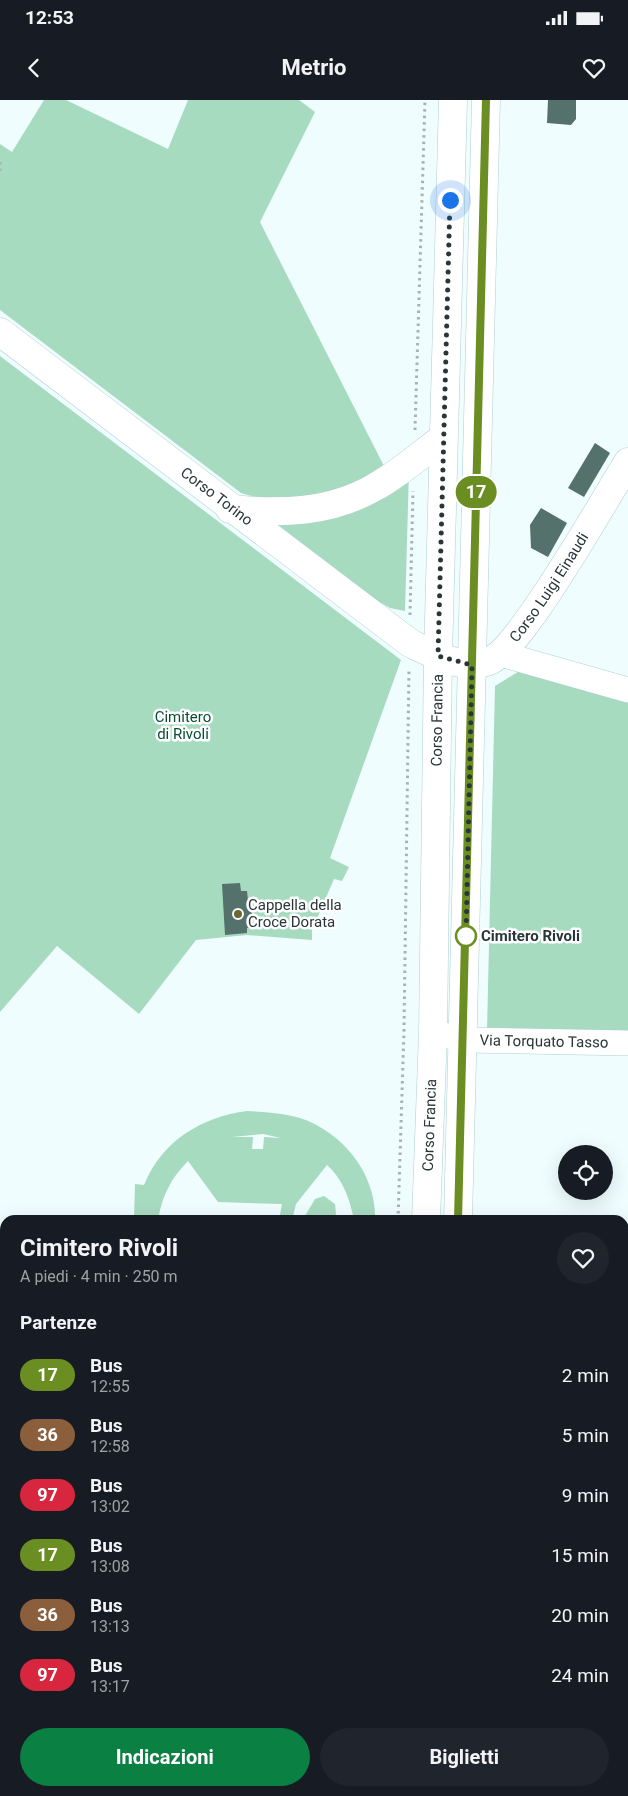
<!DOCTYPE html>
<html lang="it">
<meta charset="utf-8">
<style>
:root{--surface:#171b24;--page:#20242c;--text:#f1f3f6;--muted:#9ea1a6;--accent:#0b8043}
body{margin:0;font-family:Roboto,sans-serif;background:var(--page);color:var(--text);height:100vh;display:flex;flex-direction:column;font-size:19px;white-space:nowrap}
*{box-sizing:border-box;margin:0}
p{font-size:16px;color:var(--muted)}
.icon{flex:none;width:28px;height:28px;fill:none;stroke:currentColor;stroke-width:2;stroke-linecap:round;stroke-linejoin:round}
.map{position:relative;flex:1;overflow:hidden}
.drawer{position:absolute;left:0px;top:1115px;width:629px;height:581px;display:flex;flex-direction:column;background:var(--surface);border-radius:15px 15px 0 0;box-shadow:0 5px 20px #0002}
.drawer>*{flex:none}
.badge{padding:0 10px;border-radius:16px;font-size:18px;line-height:32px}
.buttons{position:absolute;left:558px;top:1045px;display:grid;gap:10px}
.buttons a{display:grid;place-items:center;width:55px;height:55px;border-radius:50%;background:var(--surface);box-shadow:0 5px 20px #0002;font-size:25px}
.you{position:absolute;width:25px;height:25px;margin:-12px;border:4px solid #fff;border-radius:50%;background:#1a73e8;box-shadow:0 0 0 8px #1a73e833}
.map>.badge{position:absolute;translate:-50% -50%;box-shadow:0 0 0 2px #fff}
h2{padding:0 20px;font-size:19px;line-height:45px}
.round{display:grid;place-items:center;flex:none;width:52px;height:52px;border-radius:26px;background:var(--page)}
.head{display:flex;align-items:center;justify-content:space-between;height:85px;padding:0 20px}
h1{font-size:24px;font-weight:700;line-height:38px}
.action{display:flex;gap:10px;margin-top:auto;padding:10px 20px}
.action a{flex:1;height:58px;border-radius:30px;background:var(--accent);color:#fff;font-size:20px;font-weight:700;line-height:58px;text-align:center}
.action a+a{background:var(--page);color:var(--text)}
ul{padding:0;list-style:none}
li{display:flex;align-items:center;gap:15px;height:60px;padding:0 20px}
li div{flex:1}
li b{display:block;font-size:19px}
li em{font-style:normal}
li .badge{min-width:55px;font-weight:700;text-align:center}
.status{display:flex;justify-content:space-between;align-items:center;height:35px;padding:0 25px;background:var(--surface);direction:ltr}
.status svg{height:14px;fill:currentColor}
header{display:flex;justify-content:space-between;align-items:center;height:65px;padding:0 20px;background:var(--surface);font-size:22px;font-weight:700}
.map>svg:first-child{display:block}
.green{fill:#a7dbc0;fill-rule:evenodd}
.building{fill:#54716b}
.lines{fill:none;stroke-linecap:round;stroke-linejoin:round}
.minor-casing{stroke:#aecfd1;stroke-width:26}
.major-casing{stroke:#aecfd1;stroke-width:29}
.path{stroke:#a6b3b4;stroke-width:3;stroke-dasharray:2.5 4;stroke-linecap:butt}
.minor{stroke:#fff;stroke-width:25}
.major{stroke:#fff;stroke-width:28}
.line-casing{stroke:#fff;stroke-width:11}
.line{stroke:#6b8e23;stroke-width:8}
.walk{stroke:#293637;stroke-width:5;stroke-dasharray:0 9}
.poi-dot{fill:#6d6733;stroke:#fff;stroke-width:2}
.stop-dot{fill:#fff;stroke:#6b8e23;stroke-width:2.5}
.labels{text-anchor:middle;stroke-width:5;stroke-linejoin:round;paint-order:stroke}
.street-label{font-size:15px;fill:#293637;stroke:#fff}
.park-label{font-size:15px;fill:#084d34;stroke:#fff}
.poi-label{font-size:15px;fill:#293637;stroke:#fff;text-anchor:start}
.stop-label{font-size:15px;font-weight:bold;fill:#293637;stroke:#fff;text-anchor:start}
</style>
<div class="status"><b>12:53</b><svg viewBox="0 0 49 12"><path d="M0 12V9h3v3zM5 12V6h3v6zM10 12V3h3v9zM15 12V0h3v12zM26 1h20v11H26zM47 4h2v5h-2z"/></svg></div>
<header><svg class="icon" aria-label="back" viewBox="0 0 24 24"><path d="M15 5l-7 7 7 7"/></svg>Metrio<svg class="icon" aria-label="heart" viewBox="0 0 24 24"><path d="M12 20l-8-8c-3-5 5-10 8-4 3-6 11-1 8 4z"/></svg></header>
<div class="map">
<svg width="628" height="1696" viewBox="0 0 628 1696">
<rect width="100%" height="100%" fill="#effdfe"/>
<g class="green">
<path d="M44,0H66L168,49L188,0H299L315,12L260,122L385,368C341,394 290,409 241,393L0,210V44L12,52Z"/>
<polygon points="0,256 401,560 330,758 349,767 342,781 334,779 312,830 312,840 247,835 196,840 139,914 57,846 0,912"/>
<polygon points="409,371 405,511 390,508 376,500 267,417"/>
<polygon points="521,570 628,601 628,934 487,931 495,586"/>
<path d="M247,1011C265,1012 282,1013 300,1018C343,1032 377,1075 375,1120H354C350,1100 343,1079 327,1065L296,1104L292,1120H279L282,1104L218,1102L188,1061C171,1078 162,1096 158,1120H134L135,1084L144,1085C162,1041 201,1017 247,1011ZM263,1034L281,1038L264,1037L263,1049H252L253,1037H232Z"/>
<polygon points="324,1096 335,1104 336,1114 333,1120 312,1120 305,1116 315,1099"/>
<polygon points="5,1148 5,1198 0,1196 0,1158"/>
<polygon points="5,1434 5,1476 0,1472 0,1442"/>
</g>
<g class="building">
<polygon points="548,0 576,0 576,19 571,25 547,23"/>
<polygon points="595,343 610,353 584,397 568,388"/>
<polygon points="541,408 567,423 548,457 531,448 530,425"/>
<polygon points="240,783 241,791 247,791 248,801 251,801 253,827 247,828 247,833 225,835 222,784"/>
</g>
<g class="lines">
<defs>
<g id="minor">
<polyline points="501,554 628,590"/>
<path id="s1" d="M433,932L464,940L628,943"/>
<polyline points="624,1570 628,1570"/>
<polyline points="176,1691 182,1696"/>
</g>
<g id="major">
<path id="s2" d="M0,232L410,543C433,554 463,571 489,561C520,550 606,397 628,362"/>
<path d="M230,409C281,414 330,413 375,387C399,374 421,354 443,338"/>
<path id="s3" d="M426,1120L433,932L438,557L453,0"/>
<polyline points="458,1120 486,0"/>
<polyline points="406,1696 406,1691"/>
<polyline points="440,1696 440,1691"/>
</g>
</defs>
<use href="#minor" class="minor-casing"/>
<use href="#major" class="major-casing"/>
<g class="path">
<polyline points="0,62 0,74"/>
<polyline points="415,330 425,0"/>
<polyline points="410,515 413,391"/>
<polyline points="398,1120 404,930 409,568"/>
</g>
<use href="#minor" class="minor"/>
<use href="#major" class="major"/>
</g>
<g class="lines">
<defs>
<polyline id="line" points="458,1120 486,0"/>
</defs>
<use href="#line" class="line-casing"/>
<use href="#line" class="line"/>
<polyline class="walk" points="450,100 438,556 472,565 466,836"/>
</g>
<circle class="poi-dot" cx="238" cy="814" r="5"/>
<circle class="stop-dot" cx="466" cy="836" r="10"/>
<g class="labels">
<g class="street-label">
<text dy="5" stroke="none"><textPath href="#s2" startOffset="272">Corso Torino</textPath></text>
<text dy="5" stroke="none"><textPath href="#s2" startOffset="694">Corso Luigi Einaudi</textPath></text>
<text dy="5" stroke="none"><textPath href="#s3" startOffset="500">Corso Francia</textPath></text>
<text dy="5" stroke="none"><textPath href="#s1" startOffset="112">Via Torquato Tasso</textPath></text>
<text dy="5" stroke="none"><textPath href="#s3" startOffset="95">Corso Francia</textPath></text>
</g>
<g class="park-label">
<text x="183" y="622">Cimitero<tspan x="183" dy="17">di Rivoli</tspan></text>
</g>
<g class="poi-label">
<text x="248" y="810">Cappella della<tspan x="248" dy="17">Croce Dorata</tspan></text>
</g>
<g class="stop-label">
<text x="481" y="841">Cimitero Rivoli</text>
</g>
</g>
</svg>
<div class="buttons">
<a><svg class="icon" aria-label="locate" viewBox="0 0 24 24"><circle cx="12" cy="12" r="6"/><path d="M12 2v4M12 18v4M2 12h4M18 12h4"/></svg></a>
</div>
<div class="you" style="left:450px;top:100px"></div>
<b class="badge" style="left:476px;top:392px;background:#6b8e23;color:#fff">17</b>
<section class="drawer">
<div class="head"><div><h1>Cimitero Rivoli</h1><p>A piedi · 4 min · 250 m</p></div><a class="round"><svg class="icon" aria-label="heart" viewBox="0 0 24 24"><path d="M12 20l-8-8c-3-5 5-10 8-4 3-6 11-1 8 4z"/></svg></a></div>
<h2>Partenze</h2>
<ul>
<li><span class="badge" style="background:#6b8e23;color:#fff">17</span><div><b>Bus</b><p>12:55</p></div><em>2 min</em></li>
<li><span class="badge" style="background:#8b5e3c;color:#fff">36</span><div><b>Bus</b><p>12:58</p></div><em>5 min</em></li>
<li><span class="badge" style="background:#d7263d;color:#fff">97</span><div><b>Bus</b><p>13:02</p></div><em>9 min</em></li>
<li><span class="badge" style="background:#6b8e23;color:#fff">17</span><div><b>Bus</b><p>13:08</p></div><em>15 min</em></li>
<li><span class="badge" style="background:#8b5e3c;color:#fff">36</span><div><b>Bus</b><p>13:13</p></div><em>20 min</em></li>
<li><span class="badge" style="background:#d7263d;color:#fff">97</span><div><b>Bus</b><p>13:17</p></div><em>24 min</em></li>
</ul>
<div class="action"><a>Indicazioni</a><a>Biglietti</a></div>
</section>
</div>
